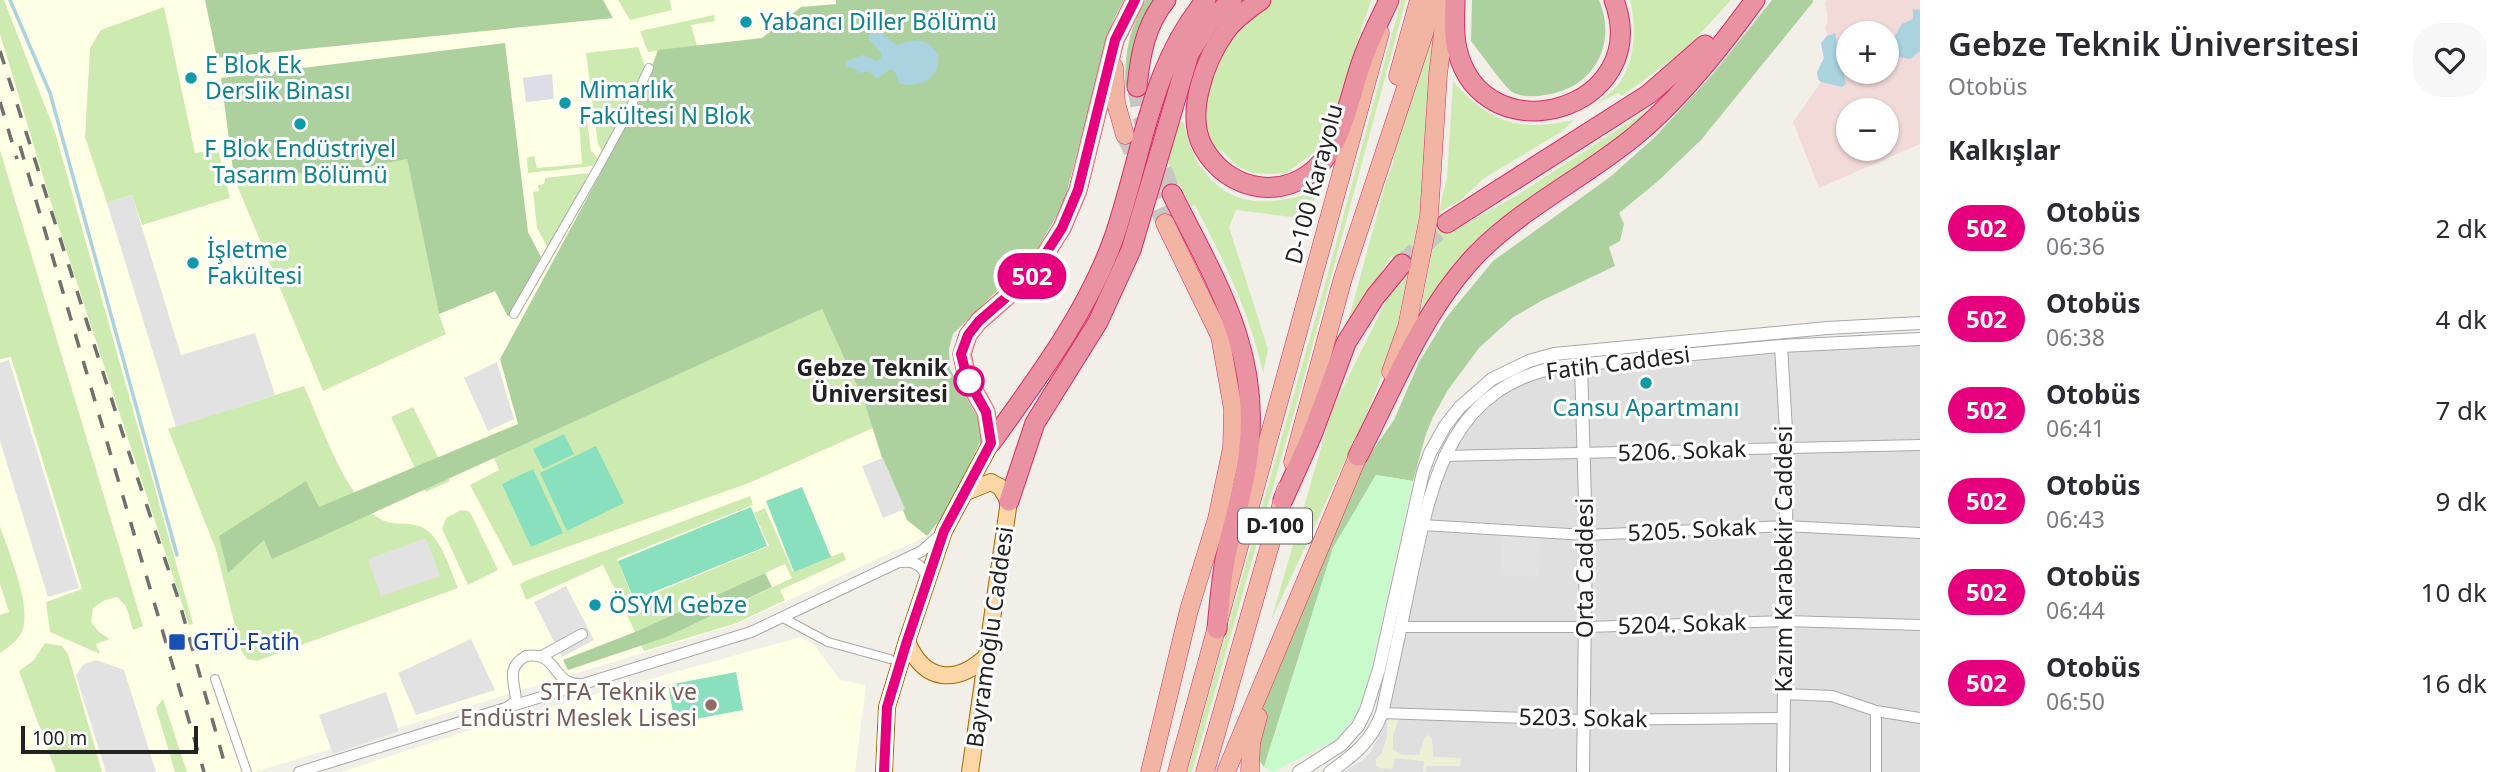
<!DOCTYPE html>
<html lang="tr">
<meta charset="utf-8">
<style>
:root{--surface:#fff;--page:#f7f7f7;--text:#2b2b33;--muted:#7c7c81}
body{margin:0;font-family:"Noto Sans",sans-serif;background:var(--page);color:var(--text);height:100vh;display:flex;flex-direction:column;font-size:26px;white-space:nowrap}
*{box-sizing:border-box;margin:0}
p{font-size:23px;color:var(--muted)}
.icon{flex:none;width:38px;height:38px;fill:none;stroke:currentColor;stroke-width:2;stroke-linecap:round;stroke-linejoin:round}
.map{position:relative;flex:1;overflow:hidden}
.panel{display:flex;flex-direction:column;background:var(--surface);width:595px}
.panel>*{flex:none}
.badge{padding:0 14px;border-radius:23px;font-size:24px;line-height:46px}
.tools{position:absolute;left:1836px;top:21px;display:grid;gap:14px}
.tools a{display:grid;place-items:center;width:63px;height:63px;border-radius:50%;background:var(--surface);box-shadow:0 2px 5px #0004;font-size:35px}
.scale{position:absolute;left:21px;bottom:18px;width:177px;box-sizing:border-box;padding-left:7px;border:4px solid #222;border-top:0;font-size:19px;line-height:24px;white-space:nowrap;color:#222;-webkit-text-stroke:5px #fff;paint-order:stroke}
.map>.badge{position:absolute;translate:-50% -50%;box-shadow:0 0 0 4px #fff}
h2{padding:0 28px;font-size:26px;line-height:63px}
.round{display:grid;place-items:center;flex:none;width:74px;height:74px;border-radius:28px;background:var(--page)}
.summary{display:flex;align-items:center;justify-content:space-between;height:119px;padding:0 28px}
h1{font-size:33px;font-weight:600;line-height:52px}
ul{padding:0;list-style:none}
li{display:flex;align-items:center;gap:21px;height:91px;padding:0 28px}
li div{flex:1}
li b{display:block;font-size:26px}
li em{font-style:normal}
li .badge{min-width:77px;font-weight:700;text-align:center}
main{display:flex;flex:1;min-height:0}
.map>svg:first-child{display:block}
.residential{fill:#e0dfdf}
.commercial{fill:#f2dad9;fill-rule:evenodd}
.education{fill:#ffffe5}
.farmland{fill:#eef0d5}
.grass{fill:#cdebb0}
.forest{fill:#add19e}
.park{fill:#c8facc}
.pitch{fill:#88e0be}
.parking{fill:#e2e2e2}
.plaza{fill:#dddde8}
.water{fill:#aad3df}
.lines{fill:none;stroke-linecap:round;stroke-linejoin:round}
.stream{stroke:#aad3df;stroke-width:3.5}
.trunk-tunnel{stroke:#c8c6c1;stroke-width:18;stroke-dasharray:18 9;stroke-linecap:butt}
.motorway-tunnel{stroke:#c8c6c1;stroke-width:19;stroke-dasharray:19 10;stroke-linecap:butt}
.pedestrian-casing{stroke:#a9a9a9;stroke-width:10}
.minor-casing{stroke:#a9a9a9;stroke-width:12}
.tertiary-casing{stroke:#a9a9a9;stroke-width:14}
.primary-casing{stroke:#a06b00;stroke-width:18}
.trunk-casing{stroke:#dc2a67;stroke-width:19}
.motorway-casing{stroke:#dc2a67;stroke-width:21}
.pedestrian{stroke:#fff;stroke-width:8}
.minor{stroke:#fff;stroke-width:10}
.tertiary{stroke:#fff;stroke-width:12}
.primary{stroke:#fcd6a4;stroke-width:16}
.trunk{stroke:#f2b4a3;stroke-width:18}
.motorway{stroke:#e892a2;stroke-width:19}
.rail{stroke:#707070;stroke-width:3.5;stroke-dasharray:14 14;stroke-linecap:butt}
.line-casing{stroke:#fff;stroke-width:16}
.line{stroke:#e6007e;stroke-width:10}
.culture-dot{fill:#0f9aa8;stroke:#fff;stroke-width:2.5}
.stop-dot{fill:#fff;stroke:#e6007e;stroke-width:3.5}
.transit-dot{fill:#1a4fb4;stroke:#fff;stroke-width:2.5}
.education-dot{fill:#8d6e63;stroke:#fff;stroke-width:2.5}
.labels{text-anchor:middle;stroke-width:6;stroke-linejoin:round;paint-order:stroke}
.shield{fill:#fff;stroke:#646464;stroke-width:2}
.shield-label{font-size:21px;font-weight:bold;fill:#222}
.culture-label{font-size:23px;fill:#0d838f;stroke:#fff;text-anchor:start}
.street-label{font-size:23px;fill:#222;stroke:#fff}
.stop-label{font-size:23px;font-weight:bold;fill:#222;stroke:#fff;text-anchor:end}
.transit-label{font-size:23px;fill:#164399;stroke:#fff;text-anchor:start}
.education-label{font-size:23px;fill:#785e54;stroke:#fff;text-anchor:end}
</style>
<main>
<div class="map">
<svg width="1920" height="772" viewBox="0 0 1920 772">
<rect width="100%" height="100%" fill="#f2efe9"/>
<polygon class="residential" points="1920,344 1920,772 1343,772 1363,760 1371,751 1380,733 1410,615 1443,468 1468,421 1514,384 1532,377 1588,369 1785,348"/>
<path class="commercial" d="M1827,0H1920V144L1819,188L1793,122L1821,82L1818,79L1817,72L1824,58L1821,43L1827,36L1825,27L1828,22L1825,2ZM1848,33H1886V72H1848ZM1848,110H1886V149H1848Z"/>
<g class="education">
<polygon points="0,0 1124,0 1114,19 1081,132 1007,283 953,334 949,349 950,369 977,416 949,508 927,536 737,624 255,772 0,772"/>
<polygon points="801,637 815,646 840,680 866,685 855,772 341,772 489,724"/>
</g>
<polygon class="farmland" points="1392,717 1398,721 1393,736 1393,750 1402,755 1419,755 1425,737 1428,735 1432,739 1433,757 1461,758 1460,766 1426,766 1426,772 1423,772 1424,761 1395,758 1393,769 1383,768 1382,772 1382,769 1376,766 1376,759 1382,753 1387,736 1387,721"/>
<g class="grass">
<polygon points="0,0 4,0 55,132 193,624 189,625 56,219 0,34"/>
<polygon points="618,0 670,0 672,10 630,20"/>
<path d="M1273,0H1371L1331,122L1316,151L1286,173L1269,174L1252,173L1237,166L1221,150L1216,152C1213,146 1209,139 1207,132C1198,95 1220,45 1247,20C1255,13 1265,7 1273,0Z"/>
<polygon points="1401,0 1406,0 1300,392 1192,772 1187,772 1325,284"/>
<path d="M1630,0H1731L1686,49L1622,96L1618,93L1595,105C1604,97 1618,88 1623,77C1636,54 1636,25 1630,0Z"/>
<polygon points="164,7 195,153 218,149 230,198 142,225 132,195 107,203 85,137 90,48 101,30"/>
<polygon points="1439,12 1420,210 1394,343 1369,409 1271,621 1332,410 1390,293 1402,264 1392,255 1381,272 1383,275 1347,326 1385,185 1393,164 1397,133"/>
<polygon points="714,15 715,21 691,25 697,46 648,52 640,31"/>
<polygon points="638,47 646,69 602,152 598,144 586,53"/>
<path d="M1453,81C1489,123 1519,132 1574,120L1561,132L1483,179L1461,200L1440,212L1454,230L1514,197L1660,102L1420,315L1443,193L1447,178Z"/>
<polygon points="587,120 591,151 598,158 593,166 528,173 527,158 534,156 537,168 582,164 579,121"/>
<path d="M1176,120L1183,122C1187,134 1190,148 1196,159C1199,166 1205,171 1209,177C1239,211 1278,203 1317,191L1307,219L1236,210L1229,227L1268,349L1263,373C1250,313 1223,259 1195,205L1191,206L1166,160Z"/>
<polygon points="0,150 143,626 133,630 126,606 117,597 105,600 93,608 91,622 99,632 110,639 96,644 100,654 50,632 46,602 82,589 11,357 0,359"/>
<polygon points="407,158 439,314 446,334 323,391 234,178 274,170 319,176"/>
<polygon points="589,173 548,248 537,228 533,192 539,191 538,185 544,184 545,178"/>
<polygon points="823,308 864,401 873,428 749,483 513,566 470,485 499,470 494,458"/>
<path d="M304,386C320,422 343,489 373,514C390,528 401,521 419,526C440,532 450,570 458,588L257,661L247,659L241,650L216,550L168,429Z"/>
<polygon points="413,407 450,481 426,492 391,417"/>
<polygon points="750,496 753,505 617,559 634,602 769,546 754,513 765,508 793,572 843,552 846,560 780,590 785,600 737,623 644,651 641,645 667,637 792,578 785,564 635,632 603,565 526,600 520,584 527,580"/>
<polygon points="461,510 468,511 472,516 498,570 468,585 442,529 446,518"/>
<path d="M0,526C8,552 31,602 23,629C20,639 9,647 0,653V615L9,612L0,584Z"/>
<polygon points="45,643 62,646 68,654 102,772 56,772 19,671 34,660"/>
<polygon points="163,699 187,772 175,772 156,708"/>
</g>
<g class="forest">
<polygon points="205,0 603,0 613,18 217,58"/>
<polygon points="836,0 1124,0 1114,19 1100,65 1064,203 1034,255 953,334 949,349 950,369 977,416 982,438 949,508 927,536 907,520 885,467 864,401 822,309 272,559 264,540 228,573 219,536 306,481 319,507 518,424 500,359 638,104 658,50 762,38 801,7 836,4"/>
<path d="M1146,0H1154L1138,29L1129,87L1125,85C1126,48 1128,33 1146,0Z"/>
<path d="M1472,0H1599C1618,45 1593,89 1544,95C1535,97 1521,97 1512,92C1503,85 1480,52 1471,41Z"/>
<polygon points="1772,0 1813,0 1813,2 1701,140 1657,182 1619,213 1624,224 1620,241 1609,247 1615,266 1541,301 1512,318 1479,348 1448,390 1433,417 1426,434 1413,481 1376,475 1333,548 1264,767 1259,760 1259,716 1356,474 1394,420 1419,362 1446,318 1493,261 1610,177 1655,137 1713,74"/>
<polygon points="505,43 528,232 541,257 508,317 495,291 439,314 407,159 319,176 274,170 234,178 221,78"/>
<polygon points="765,573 772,587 667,637 568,670 563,660 635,632"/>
</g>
<polygon class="park" points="1376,475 1413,481 1366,692 1354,718 1337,739 1273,772 1264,767 1333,548"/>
<g class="pitch">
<polygon points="564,434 574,454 543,469 533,449"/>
<polygon points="596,446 624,503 567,531 540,473"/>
<polygon points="533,469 563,533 531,547 502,484"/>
<polygon points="802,487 831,557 794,572 766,501"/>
<polygon points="751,507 767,546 634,600 618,561"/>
<polygon points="736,672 743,710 675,723 668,685"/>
</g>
<g class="parking">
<polygon points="132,195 181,355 255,333 275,395 176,427 107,203"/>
<polygon points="9,360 79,588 48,597 0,441 0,363"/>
<polygon points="497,362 514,419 488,431 464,378"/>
<polygon points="883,458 905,509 883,518 862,466"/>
<polygon points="1503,532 1541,533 1539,577 1500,576"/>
<polygon points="426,538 440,576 381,596 368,559"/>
<polygon points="566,586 594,640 562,657 534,602"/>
<polygon points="471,639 495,690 416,715 398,673"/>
<polygon points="96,660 124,670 156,772 106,772 76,675 84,664"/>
<polygon points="386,692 399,731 333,754 319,715"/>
</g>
<polygon class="plaza" points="552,74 554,99 526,102 523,78"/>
<g class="water">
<polygon points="1913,9 1920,10 1920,51 1910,59 1899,57 1894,64 1887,57 1886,31 1895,36 1902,24 1913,19"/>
<path d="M873,32L882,33L896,45C913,39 928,36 938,55C942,78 918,90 899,83L895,72L890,69L877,79L869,71L860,73L853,68L846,67L847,61L863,55L877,61L881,58V53L869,39V34Z"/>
<polygon points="1835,33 1839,51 1848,50 1848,63 1842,65 1846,84 1842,87 1821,82 1818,79 1817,72 1824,58 1821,43 1827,36"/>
</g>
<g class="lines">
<polyline class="stream" points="10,0 50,93 177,555"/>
<polyline class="trunk-tunnel" points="1125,135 1165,223"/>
<g class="motorway-tunnel">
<polyline points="1137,87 1141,114 1172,194"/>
<polyline points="1402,264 1447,223"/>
</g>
<defs>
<g id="pedestrian">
<polyline points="514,314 598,168 627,115 649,68"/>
<polyline points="783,618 828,642 890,659"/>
<polyline points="215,679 247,772"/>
</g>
<g id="minor">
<polyline points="1444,456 1920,445"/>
<polyline points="1422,525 1586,535 1785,526 1920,533"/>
<path d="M902,562C915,560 922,566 928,578"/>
<polyline points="1401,627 1585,627 1785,621 1920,625"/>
<polyline points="542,656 582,634"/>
<polyline points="1784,694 1832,696 1876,711 1920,718"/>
<path d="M509,706L516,701C515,682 505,668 526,656C559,651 551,685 581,684"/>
<polyline points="1382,713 1583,720 1783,718"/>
<polyline points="299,772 751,632 922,551 942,533"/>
<polyline points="1876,772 1876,711"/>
</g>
<g id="tertiary">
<polyline points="1781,346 1787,447 1783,772"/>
<polyline points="1581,365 1586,535 1583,772"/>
<polyline points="1299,772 1341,745 1358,726 1366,710 1379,669 1423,472 1430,453 1445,426 1460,407 1492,379 1529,361 1554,354 1827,328 1920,323"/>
<path d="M1330,772C1354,755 1372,741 1382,713C1392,669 1401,626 1410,582C1431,485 1447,385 1564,366L1781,346L1920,339"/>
</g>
<g id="primary">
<polyline points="966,492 991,482 1000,487 1009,501 970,772"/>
<path d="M907,641C924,683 957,685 988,655"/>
<polyline points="884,772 887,707 907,641 944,531 991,443"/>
</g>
<g id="trunk">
<polyline points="1114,67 1116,103 1125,135"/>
<polyline points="1398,76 1419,0"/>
<polyline points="1391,372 1407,327 1429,216 1438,75 1447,0"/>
<polyline points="991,443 986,412 967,378 962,354 968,335 979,321 1032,275 1062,228 1078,190 1115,40 1135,0"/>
<polyline points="1293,462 1343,278 1435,0"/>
<polyline points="1150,772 1189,610 1217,519 1232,448 1233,409 1220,336 1165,223"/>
<polyline points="1177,772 1380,33"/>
<polyline points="1205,772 1286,489"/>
<polyline points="1226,772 1363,444"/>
<polyline points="1250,772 1251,743 1258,717"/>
</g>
<g id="motorway">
<path d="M1261,0C1248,9 1234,19 1225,32C1205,60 1185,114 1203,147C1228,193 1288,202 1322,162C1344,136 1351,90 1363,58C1370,38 1380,20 1389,0"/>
<path d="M1455,0C1455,16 1453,33 1457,49C1483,159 1655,110 1614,0"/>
<path d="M1137,87C1140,57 1145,25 1166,0"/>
<path d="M1172,194C1216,282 1262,353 1248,456C1244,491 1232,525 1225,560C1221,583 1219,606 1217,629"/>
<polyline points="1447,223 1649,94 1705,45"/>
<path d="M991,443C1036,380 1085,316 1112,243C1142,160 1148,69 1206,0"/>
<path d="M1358,456C1393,388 1423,310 1477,254C1523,207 1584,178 1635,136C1680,99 1721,47 1755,0"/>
<polyline points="1283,500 1312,435 1346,343 1375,297 1402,264"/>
<polyline points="1009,501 1035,423 1098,322 1131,250 1189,54 1209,22 1232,0"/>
</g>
</defs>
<use href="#pedestrian" class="pedestrian-casing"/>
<use href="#minor" class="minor-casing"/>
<use href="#tertiary" class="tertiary-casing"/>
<use href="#primary" class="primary-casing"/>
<use href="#trunk" class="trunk-casing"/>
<use href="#motorway" class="motorway-casing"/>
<use href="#pedestrian" class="pedestrian"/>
<use href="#minor" class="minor"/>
<use href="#tertiary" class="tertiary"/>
<use href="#primary" class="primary"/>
<use href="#trunk" class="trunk"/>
<use href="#motorway" class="motorway"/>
<g class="rail">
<polyline points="0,51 125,441 179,601 227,772"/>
<polyline points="0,102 17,159"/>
<polyline points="20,146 204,772"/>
</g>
</g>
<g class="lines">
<defs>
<polyline id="line" points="884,772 887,707 907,641 944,531 991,443 986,412 967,378 961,354 968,335 979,321 1032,275 1062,228 1078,190 1115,40 1135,0"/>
</defs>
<use href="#line" class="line-casing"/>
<use href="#line" class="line"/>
</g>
<g class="culture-dot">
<circle cx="746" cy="22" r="7"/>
<circle cx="191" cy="78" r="7"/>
<circle cx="565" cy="103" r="7"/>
<circle cx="300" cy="124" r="7"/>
<circle cx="193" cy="263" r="7"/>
<circle cx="1646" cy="383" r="7"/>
<circle cx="595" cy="605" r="7"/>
</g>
<circle class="stop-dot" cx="969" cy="381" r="14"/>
<rect class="transit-dot" x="168" y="633" width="18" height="18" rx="3.5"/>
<circle class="education-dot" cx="711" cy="705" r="7"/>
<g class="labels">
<rect class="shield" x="1238" y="508.5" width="74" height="35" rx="5"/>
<g class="shield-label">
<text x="1275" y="533">D-100</text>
</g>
<g class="culture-label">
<text x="760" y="30">Yabancı Diller Bölümü</text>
<text x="205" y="73">E Blok Ek<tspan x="205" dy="26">Derslik Binası</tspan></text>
<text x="579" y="98">Mimarlık<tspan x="579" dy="26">Fakültesi N Blok</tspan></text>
<text x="300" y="157" text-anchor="middle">F Blok Endüstriyel<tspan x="300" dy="26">Tasarım Bölümü</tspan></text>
<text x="207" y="258">İşletme<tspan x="207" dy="26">Fakültesi</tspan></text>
<text x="1646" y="416" text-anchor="middle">Cansu Apartmanı</text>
<text x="609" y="613">ÖSYM Gebze</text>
</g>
<g class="street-label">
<text transform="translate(1314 184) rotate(-75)" y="8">D-100 Karayolu</text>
<text transform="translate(1618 363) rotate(-7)" y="8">Fatih Caddesi</text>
<text transform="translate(1682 451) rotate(-2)" y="8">5206. Sokak</text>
<text transform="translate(1692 530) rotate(-3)" y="8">5205. Sokak</text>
<text transform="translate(1784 559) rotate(-90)" y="8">Kazım Karabekir Caddesi</text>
<text transform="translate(1585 568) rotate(-90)" y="8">Orta Caddesi</text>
<text transform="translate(1682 624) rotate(-2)" y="8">5204. Sokak</text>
<text transform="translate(990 637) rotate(-82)" y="8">Bayramoğlu Caddesi</text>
<text transform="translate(1583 718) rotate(1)" y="8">5203. Sokak</text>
</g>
<g class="stop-label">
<text x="948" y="376">Gebze Teknik<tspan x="948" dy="26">Üniversitesi</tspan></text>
</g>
<g class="transit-label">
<text x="193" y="650">GTÜ-Fatih</text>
</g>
<g class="education-label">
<text x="697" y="700">STFA Teknik ve<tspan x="697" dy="26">Endüstri Meslek Lisesi</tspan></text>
</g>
</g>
</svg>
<div class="tools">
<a>+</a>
<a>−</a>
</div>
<div class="scale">100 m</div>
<b class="badge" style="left:1032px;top:276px;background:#e6007e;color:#fff">502</b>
</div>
<section class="panel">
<div class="summary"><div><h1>Gebze Teknik Üniversitesi</h1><p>Otobüs</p></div><a class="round"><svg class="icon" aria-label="heart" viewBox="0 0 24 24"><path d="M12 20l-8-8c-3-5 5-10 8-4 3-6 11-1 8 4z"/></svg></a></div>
<h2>Kalkışlar</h2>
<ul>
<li><span class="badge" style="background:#e6007e;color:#fff">502</span><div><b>Otobüs</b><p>06:36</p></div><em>2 dk</em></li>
<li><span class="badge" style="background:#e6007e;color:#fff">502</span><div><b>Otobüs</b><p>06:38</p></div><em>4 dk</em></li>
<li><span class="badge" style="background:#e6007e;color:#fff">502</span><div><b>Otobüs</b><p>06:41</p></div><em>7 dk</em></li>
<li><span class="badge" style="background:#e6007e;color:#fff">502</span><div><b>Otobüs</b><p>06:43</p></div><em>9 dk</em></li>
<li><span class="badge" style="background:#e6007e;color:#fff">502</span><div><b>Otobüs</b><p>06:44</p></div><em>10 dk</em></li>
<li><span class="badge" style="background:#e6007e;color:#fff">502</span><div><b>Otobüs</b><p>06:50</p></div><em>16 dk</em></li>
</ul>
</section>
</main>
